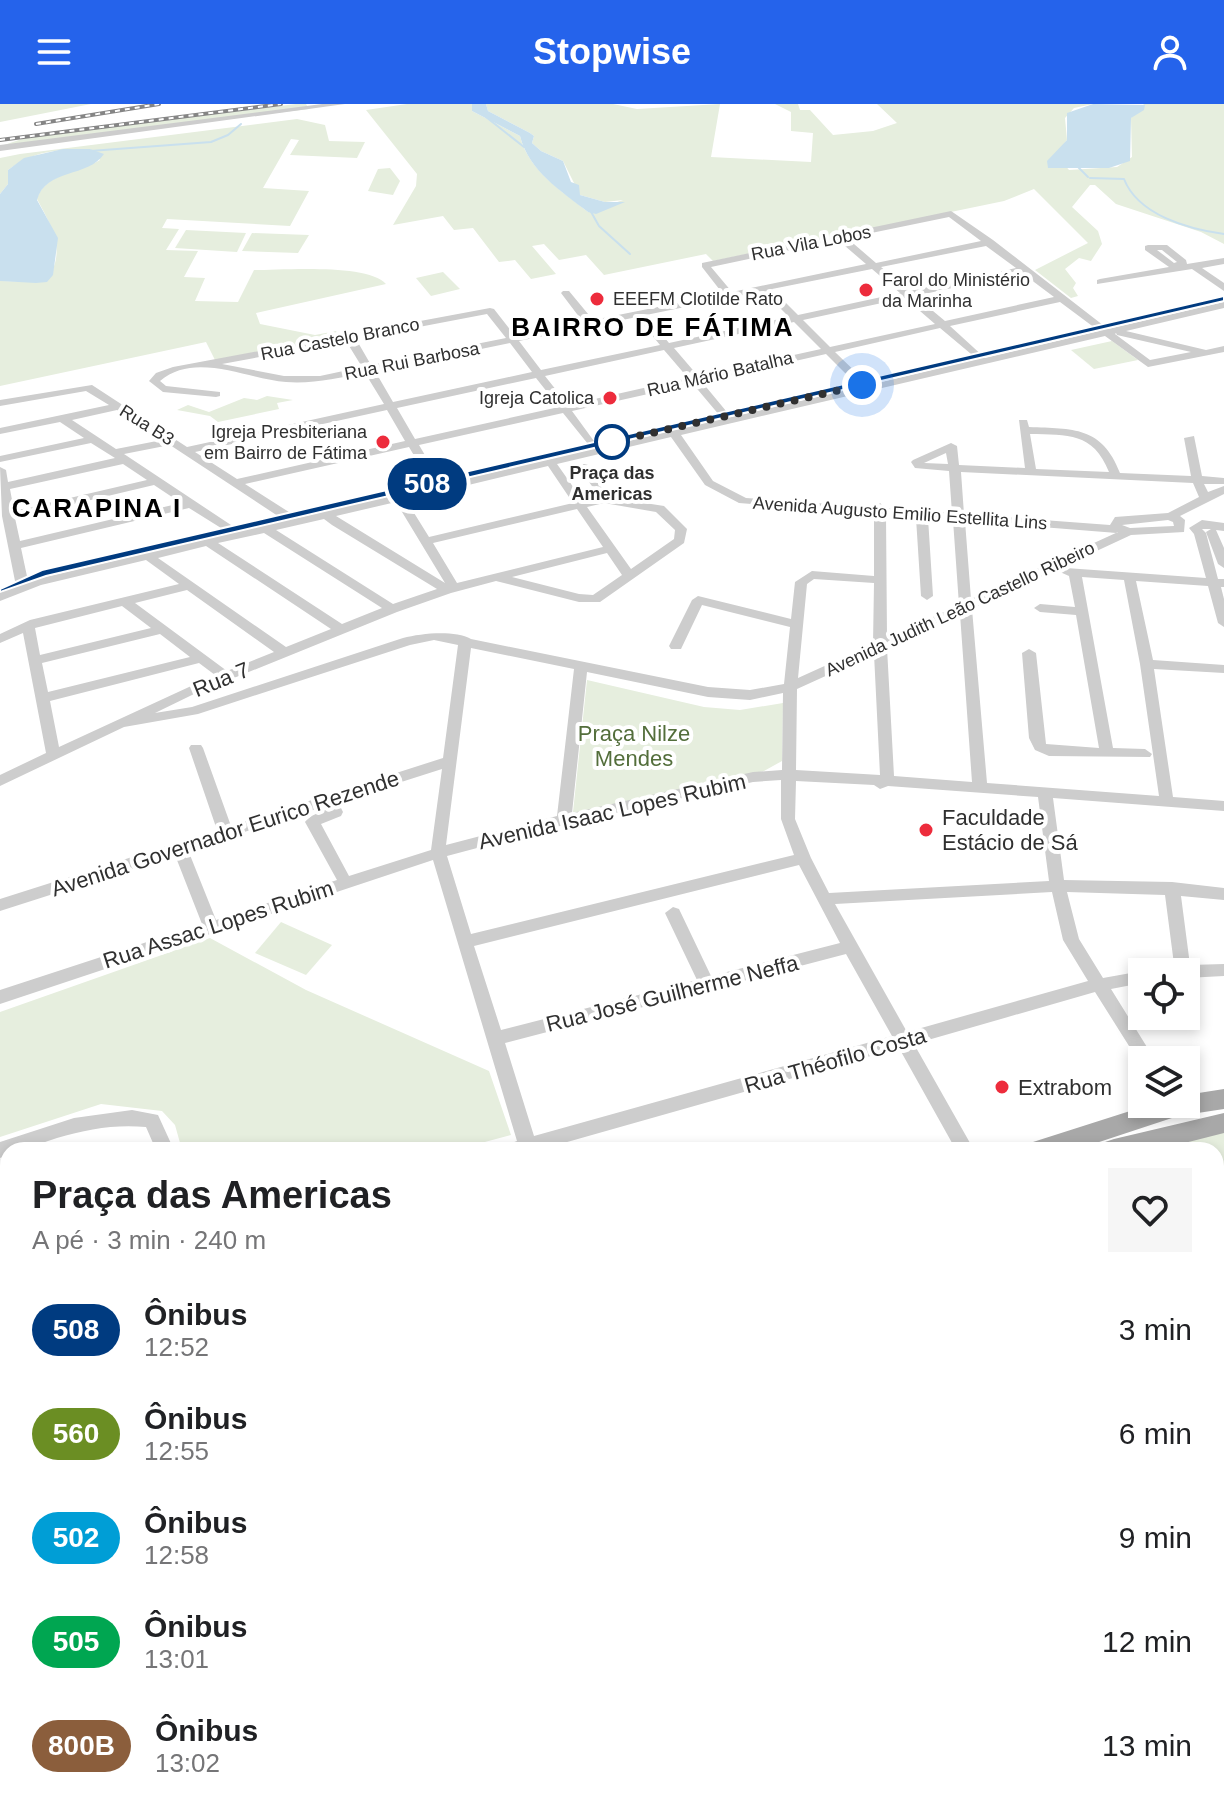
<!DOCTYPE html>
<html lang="pt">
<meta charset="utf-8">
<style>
:root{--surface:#fff;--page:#f6f6f6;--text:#202124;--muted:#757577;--accent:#2563eb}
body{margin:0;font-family:Arial,sans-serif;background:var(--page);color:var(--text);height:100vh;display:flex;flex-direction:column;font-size:30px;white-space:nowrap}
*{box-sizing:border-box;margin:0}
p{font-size:26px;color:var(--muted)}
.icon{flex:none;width:44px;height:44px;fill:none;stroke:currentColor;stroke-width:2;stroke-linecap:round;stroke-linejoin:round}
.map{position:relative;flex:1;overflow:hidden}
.drawer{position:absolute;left:0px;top:1038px;width:1224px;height:672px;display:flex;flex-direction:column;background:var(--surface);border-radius:24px 24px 0 0;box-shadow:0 4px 12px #0003}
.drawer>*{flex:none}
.badge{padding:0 16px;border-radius:26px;font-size:28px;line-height:52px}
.tools{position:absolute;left:1128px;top:854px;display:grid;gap:16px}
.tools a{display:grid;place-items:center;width:72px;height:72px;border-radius:0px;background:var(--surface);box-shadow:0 4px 12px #0003;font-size:40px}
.you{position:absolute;width:40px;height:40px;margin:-20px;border:6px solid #fff;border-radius:50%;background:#1a73e8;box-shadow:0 0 0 12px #1a73e833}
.map>.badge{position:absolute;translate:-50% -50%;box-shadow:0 0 0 4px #fff}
.round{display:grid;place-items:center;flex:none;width:84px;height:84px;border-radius:0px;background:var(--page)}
.headline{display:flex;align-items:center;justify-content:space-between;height:136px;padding:0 32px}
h1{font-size:38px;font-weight:700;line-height:60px}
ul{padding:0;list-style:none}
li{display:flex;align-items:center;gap:24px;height:104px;padding:0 32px}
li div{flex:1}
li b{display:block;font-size:30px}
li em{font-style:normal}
li .badge{min-width:88px;font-weight:700;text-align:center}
header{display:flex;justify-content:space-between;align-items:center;height:104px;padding:0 32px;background:var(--accent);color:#fff;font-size:36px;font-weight:700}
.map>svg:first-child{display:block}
.green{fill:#e6eede}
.water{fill:#c9e0ee}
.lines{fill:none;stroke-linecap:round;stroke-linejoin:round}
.stream{stroke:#c9e0ee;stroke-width:2}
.minor{fill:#cdcdcd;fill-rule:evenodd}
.major{fill:#a8a8a8;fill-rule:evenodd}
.rail-casing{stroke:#858585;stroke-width:4}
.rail{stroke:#fff;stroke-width:2;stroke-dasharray:5;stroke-linecap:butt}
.line{fill:#003b80;stroke:#fff;stroke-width:2}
.walk{stroke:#303030;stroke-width:8;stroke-dasharray:0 14.4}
.poi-dot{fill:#ed2c3c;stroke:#fff;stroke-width:3}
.stop-dot{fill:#fff;stroke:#003b80;stroke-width:4}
.labels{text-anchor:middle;stroke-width:8;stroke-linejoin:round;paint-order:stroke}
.far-street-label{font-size:18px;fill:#303030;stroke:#fff}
.far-poi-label{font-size:18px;fill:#303030;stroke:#fff;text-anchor:start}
.far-stop-label{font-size:18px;font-weight:bold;fill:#303030;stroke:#fff}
.street-label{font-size:22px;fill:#303030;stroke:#fff}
.park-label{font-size:22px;fill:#536e3b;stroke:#fff}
.poi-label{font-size:22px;fill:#303030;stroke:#fff;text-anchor:start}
.far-district-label{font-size:26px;font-weight:bold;letter-spacing:2px;fill:#000;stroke:#fff}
</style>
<header><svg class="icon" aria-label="menu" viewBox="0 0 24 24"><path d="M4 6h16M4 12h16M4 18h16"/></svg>Stopwise<svg class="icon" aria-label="person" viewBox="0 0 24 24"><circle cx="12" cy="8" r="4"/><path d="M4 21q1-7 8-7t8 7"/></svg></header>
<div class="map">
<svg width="1224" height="1710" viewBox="0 0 1224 1710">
<rect width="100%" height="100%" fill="#fff"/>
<g class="green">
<polygon points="0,0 91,0 0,18"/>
<polygon points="296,0 306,0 309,5 1,42 25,34"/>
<path d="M407,0H472V7L520,32C528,66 562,87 588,108L623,96L605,98L580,91L563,57L541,47L532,39L534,32L530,29L488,7L486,0H613L637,5L720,0L711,53L811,58L813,29L791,27V8L775,0H798L800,6H810L833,31L873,27L897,19L877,0H1093L1074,4L1065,14L1067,36L1056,50L1069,66L1117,63L1132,53L1131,14L1144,0H1224V140L1201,128L1116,100L1095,81H1090L1072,103L1098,127L1102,140L1091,157L1079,154L1065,165L1076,179L1073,184L1078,192L1071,194L1035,166L1088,139L1034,85L1004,97L713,157L706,150L604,171L586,151L559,156L544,140L532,142L556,170L531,175L515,156L499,158L473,124L454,126L443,112L393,121L416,82L417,70L366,6Z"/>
<path d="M297,15L325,21L329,37L365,38L357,54L290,51L299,36L291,35L263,84L309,87L290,122L167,115L162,124L179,125L166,146L198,147L184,173L205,174L195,197L238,198L254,166C282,166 368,159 386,180L256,209L260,220L315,231L336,227L339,232L215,256L206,238L0,282V177L46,178C67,147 53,125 37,95C44,70 79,68 100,56L90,45C58,45 33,47 8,66V80L0,90V54L20,50Z"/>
<polygon points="390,64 400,77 393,91 368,87 378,65"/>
<polygon points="186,126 246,129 237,148 175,144"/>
<polygon points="252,129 309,131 298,149 242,147"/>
<polygon points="443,168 460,185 431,192 416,174"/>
<polygon points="1112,237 1138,256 1094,265 1071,246"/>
<polygon points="267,292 293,296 277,299 279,305 218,318 210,312 177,306 188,301 209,308 244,294 257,296"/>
<polygon points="587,576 704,603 740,606 783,599 782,657 764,667 583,709 573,708"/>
<polygon points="281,818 332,841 306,871 255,849"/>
<polygon points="210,834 306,886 489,967 511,1031 455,1046 182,1046 175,1021 162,1007 101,1000 0,1033 0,908"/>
<polygon points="1224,1027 1224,1180 1216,1182 1216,1046 1154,1046"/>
<polygon points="1224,1216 1224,1581 1216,1582 1216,1218"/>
<polygon points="0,1506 8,1512 8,1702 1216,1702 1216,1601 1224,1600 1224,1710 0,1710"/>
</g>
<g class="water">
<path d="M472,0H486L488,7L530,29L534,32L532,39L541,47L563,57L571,78L579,81L580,91L605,98H625L596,110L588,108C561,87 529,67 520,32L472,7Z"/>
<polygon points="1093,0 1145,1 1144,6 1131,14 1130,57 1109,64 1048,64 1047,57 1067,36 1067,9"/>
<path d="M63,45H90L104,50C88,74 46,64 37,96L58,134L53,171L47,178L36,179L0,177V90L8,80V66L24,54Z"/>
</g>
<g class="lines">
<g class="stream">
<polyline points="486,13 524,43"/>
<polyline points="90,47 211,38 228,31 241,20"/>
<polyline points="1077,62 1088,73"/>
<path d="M1090,74L1124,75C1138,111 1188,125 1224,130"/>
<polyline points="590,106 599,122 630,150"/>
</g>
<g class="minor">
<polygon points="322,0 345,0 0,47 0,41"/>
<path d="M951,107L993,136L1108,225L1224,198V204L1126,227L1206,246L1224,242V248L1148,263L1105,232L681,331L713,377L746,394L874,403L880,399L886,404L952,409L949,367L915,364L911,358L913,356L951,339L957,342L959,361L1025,364L1019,316H1027L1029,323C1073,325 1102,322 1120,369L1191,372L1184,334L1194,332L1202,372L1224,374V380H1204L1208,388L1224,382V390L1180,412L1185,416L1184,428L1131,431L972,505L987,679L1159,692L1140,560L1124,476L1082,473L1113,644L1145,645L1152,650L1150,653L1049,652L1035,646L1029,634L1022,549L1029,545L1036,549L1046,640L1099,644L1076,511L1040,508L1034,504L1040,500L1075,503L1069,472L1060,468L1066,464L1206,474L1194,430L1189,424L1202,416L1224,419V427L1216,426L1224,444V464L1218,460L1206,428L1211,425H1202L1206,429L1218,475H1224V483H1221L1224,495V523L1218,519L1208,482L1136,477L1153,556L1224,561V569L1154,565L1173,693L1224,697V707L1053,694L1064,776L1172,778L1224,784V796L1181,792L1190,861L1224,860V872L1186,874V868H1175L1165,791L1067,788L1079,835L1103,874L1142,867L1146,868H1142V879L1111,885L1155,956H1142L1141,961L1095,888L914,940L974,1046H956L899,944L539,1046H503L506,1041L517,1037L433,756L0,900V886L202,820L175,751L0,807V795L217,726L189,644L191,641H201L203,644L231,722L443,654L458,541L434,536L410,541L198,610L124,623L0,682V671L46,649L23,529L0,539V530L30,516L179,480L146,456L41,481L0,497V488L16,482L2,412L0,363L6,366L8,378L115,354L91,339L0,358V352L84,334L60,318L0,330V324L109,301L86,287L0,302V296L92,281L187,343L384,300L365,269C339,274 313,280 286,278C247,275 195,247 160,277L166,282L220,288V292L216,293L163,288L149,277L156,269L173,263L490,204L494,205L515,232L583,218L561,189L563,187H569L593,216L723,190L702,163V159ZM949,113L981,137L876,159L847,134ZM838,136L866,160L732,188L711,163ZM986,142L1016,164L909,187L881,163ZM872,165L900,189L798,211L772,185ZM1022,169L1054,193L945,217L915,192ZM763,187L789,213L669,239L646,211ZM905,194L935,220L830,243L803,216ZM1060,198L1099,227L985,254L950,222ZM487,210L506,234L371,261L356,235ZM637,213L660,241L541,266L519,237ZM794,218L821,245L698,272L674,244ZM940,224L977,255L869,281L835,248ZM1116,229L1117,231L1191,248L1150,256L1115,230ZM346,237L362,263L320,272H284L222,260ZM510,239L532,268L393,298L375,267ZM664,246L688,274L568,301L545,272ZM826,250L859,283L731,313L702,278ZM536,274L559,303L415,335L397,304ZM693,280L720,312V315L599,344L572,307ZM117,306L162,336L116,345L72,316ZM387,306L405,337L237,375L195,348ZM563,309L592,345L442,380L419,341ZM1030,330C1068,331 1093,328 1109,368L1036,365ZM671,333L705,381L739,399L874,410V472L812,467L795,478L791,515L698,492L692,496L669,542L671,545H681L702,501L790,523L784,580L750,586L708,583L471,535C455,526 422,529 403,534L192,603L155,609L192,591L397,508L451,489L496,477L579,498H600L684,439L687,425L664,402L613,394L588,361L584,360L578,363L600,393L583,397L557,360ZM170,341L284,416H286L234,428V423L124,350ZM409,343L432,382L333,405L328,403L322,408L293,415L292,410L245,380ZM946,349L948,360L924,359ZM123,360L147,376L14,407L10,385ZM548,362L573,399L429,433L406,396ZM961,368L1193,379L1199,393L1168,409L1115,413L1110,421L964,410ZM154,381L181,399L20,437L15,414ZM396,398L445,479L336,412ZM604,399L656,408L675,426L674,435L631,465L587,403ZM189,404L229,429L150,448L139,446L138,451L28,477L21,444ZM577,405L603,443L457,479L433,439ZM886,411L916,414L921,492L927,496L933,492L928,414L953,416L959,501L887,534ZM324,415L332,421L437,485L393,500L276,426ZM1168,416L1173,418L1174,422L1130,424L1122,421ZM965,417L1117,429L1118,428L971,495ZM264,429L382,504L342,520L218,439ZM206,442L331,525L286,543L158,454ZM607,449L622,471L593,491L579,490L512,473ZM814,475L874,479L873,540L798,574L807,480ZM187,486L274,548L227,567L135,499ZM122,502L151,524L40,551L35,524ZM960,510L972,678L894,672L887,544ZM160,530L190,553L48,588L42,559ZM471,544L574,565L557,712L446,741ZM874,550L880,671L796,666L797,585ZM199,559L215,571L59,643L50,597ZM587,568L708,593L750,596L783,589L782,666L753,668L572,709ZM442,665L431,746L349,772L321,720L341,712L343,708L341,704C331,702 311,710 305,718L337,776L216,816L188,746ZM781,676V715L794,751L471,830L447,752L564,721L753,678ZM796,677L874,681L880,685L888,682L1038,693L1049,777L829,789L811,754L795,715ZM799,761L840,839L711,872L679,805L673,803L665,809L697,876L501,926L474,842ZM1052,788L1063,836L1088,877L907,928L835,800ZM846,850L892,932L534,1032L505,939Z"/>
<path d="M1148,141H1167L1186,156L1187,160L1224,154V160L1202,164L1224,179V187L1192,165L1097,180V176L1100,175L1169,163L1145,146V142ZM1157,146H1162L1177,158L1174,159Z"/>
<path d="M132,1006L158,1011L174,1046H156L146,1023C116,1020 87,1025 57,1034C41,1039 26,1046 8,1046V1051L0,1054V1038L74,1014Z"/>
<polygon points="8,1182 8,1200 0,1203 0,1185"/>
</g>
<g class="major">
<polygon points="1224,985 1224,1005 1178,1012 1075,1046 1030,1046 1033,1038 1152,1000 1186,1000 1186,991"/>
<polygon points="1224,1009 1224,1029 1157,1046 1102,1046 1105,1038 1114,1035"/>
<polygon points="8,1354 8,1405 0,1408 0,1357"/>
</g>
<defs>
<g id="rail">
<polyline points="36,20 159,0"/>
<polyline points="0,36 281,0"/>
</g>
</defs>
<use href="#rail" class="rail-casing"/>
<use href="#rail" class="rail"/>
</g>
<polygon class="line" points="1224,192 1224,197 46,472 0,488 0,485 42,466"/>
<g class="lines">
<polyline class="walk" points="612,338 862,281"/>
</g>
<g class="poi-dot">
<circle cx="866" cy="186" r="8"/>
<circle cx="597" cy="195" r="8"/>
<circle cx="610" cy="294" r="8"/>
<circle cx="383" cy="338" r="8"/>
<circle cx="926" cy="726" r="8"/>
<circle cx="1002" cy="983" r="8"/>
</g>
<circle class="stop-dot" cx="612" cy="338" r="16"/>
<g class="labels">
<g class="far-street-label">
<text transform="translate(811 139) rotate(-11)" y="6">Rua Vila Lobos</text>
<text transform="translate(340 235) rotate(-11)" y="6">Rua Castelo Branco</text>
<text transform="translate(412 257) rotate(-11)" y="6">Rua Rui Barbosa</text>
<text transform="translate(720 270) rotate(-13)" y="6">Rua Mário Batalha</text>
<text transform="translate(147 321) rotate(32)" y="6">Rua B3</text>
<text transform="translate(900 409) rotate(4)" y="6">Avenida Augusto Emilio Estellita Lins</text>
<text transform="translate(960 505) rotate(-25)" y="6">Avenida Judith Leão Castello Ribeiro</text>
</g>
<g class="far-poi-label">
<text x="882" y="182">Farol do Ministério<tspan x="882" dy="21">da Marinha</tspan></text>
<text x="613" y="201">EEEFM Clotilde Rato</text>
<text x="594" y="300" text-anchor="end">Igreja Catolica</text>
<text x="367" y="334" text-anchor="end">Igreja Presbiteriana<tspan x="367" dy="21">em Bairro de Fátima</tspan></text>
</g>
<g class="far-stop-label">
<text x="612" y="375">Praça das<tspan x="612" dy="21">Americas</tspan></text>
</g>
<g class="street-label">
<text transform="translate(221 575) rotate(-22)" y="8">Rua 7</text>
<text transform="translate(612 707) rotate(-13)" y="8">Avenida Isaac Lopes Rubim</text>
<text transform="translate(225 729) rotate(-18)" y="8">Avenida Governador Eurico Rezende</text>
<text transform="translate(218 820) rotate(-18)" y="8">Rua Assac Lopes Rubim</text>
<text transform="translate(672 889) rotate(-14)" y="8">Rua José Guilherme Neffa</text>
<text transform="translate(835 956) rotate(-16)" y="8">Rua Théofilo Costa</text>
</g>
<g class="park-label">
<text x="634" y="637">Praça Nilze<tspan x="634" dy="25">Mendes</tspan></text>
</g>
<g class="poi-label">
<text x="942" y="721">Faculdade<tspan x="942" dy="25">Estácio de Sá</tspan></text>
<text x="1018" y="991">Extrabom</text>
</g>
<g class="far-district-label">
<text x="653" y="232">BAIRRO DE FÁTIMA</text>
<text x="97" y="413">CARAPINA I</text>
</g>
</g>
</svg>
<div class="tools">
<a><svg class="icon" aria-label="locate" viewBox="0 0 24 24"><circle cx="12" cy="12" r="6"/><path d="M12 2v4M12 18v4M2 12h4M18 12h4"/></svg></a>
<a><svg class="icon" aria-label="layers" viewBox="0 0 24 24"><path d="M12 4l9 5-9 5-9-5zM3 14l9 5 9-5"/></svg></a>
</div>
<div class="you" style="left:862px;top:281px"></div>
<b class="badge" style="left:427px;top:380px;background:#003b80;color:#fff">508</b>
<section class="drawer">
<div class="headline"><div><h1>Praça das Americas</h1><p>A pé · 3 min · 240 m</p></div><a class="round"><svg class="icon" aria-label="heart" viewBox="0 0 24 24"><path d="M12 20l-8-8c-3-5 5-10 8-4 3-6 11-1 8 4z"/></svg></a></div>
<ul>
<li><span class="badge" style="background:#003b80;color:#fff">508</span><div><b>Ônibus</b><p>12:52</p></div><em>3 min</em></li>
<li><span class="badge" style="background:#6b8e23;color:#fff">560</span><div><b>Ônibus</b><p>12:55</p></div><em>6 min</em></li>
<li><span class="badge" style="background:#009ed6;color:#fff">502</span><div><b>Ônibus</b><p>12:58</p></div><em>9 min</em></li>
<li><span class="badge" style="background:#00a651;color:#fff">505</span><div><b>Ônibus</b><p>13:01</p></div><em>12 min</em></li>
<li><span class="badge" style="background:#8b5e3c;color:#fff">800B</span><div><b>Ônibus</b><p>13:02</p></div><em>13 min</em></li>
</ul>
</section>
</div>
